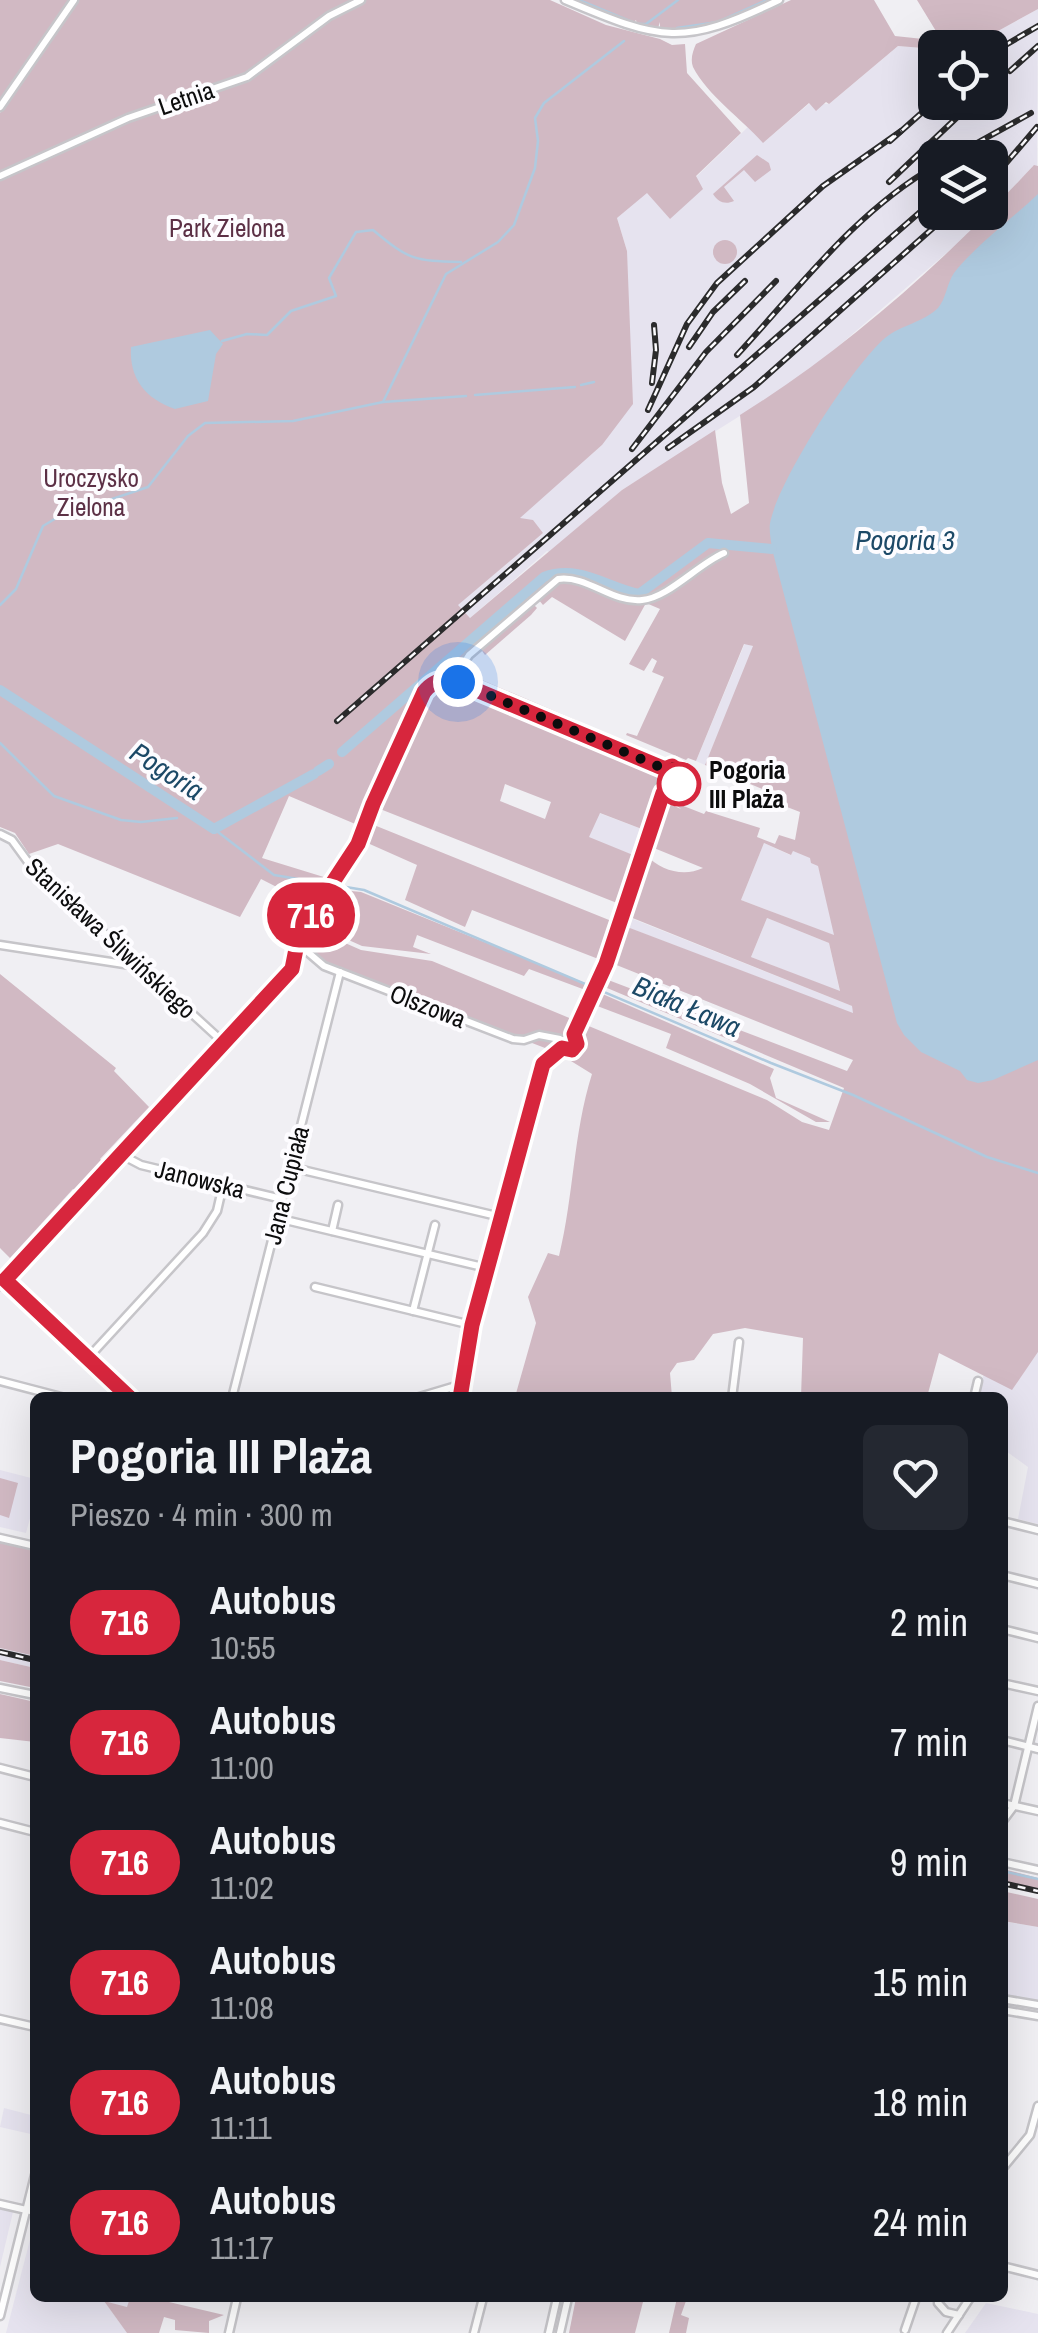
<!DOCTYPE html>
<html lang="pl">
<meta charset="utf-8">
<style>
:root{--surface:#171b24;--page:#242831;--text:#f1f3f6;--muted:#9ea1a6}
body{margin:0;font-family:"Archivo Narrow",sans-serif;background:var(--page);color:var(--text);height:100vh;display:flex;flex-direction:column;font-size:38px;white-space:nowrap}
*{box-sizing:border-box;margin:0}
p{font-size:32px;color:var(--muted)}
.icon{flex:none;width:55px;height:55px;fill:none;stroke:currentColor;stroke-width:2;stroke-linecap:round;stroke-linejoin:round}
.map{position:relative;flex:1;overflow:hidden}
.side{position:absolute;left:30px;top:1392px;width:978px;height:910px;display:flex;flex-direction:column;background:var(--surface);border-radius:15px;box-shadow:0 10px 40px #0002}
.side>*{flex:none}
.badge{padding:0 20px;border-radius:32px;font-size:35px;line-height:65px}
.fabs{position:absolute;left:918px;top:30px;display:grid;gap:20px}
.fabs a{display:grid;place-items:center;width:90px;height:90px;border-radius:15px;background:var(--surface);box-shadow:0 10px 40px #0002;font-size:50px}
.you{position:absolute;width:50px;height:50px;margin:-25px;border:8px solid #fff;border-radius:50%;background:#1a73e8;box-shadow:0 0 0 15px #1a73e833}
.map>.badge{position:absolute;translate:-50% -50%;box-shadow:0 0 0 5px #fff}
.round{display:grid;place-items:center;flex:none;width:105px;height:105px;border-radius:15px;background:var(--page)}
.overview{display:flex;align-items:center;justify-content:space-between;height:170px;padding:0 40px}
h1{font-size:48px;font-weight:800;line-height:75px}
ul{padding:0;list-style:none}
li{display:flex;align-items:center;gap:30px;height:120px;padding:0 40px}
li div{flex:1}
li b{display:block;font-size:38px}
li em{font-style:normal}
li .badge{min-width:110px;font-weight:700;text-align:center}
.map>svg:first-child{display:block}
.built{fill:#e6e3ef}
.green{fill:#d1b9c3;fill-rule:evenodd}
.water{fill:#afcadf}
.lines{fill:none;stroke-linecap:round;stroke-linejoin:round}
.stream{stroke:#afcadf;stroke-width:2.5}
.river{stroke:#afcadf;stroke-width:10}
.minor-casing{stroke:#c6c5c9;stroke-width:11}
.minor{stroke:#fff;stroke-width:6}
.rail-casing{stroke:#2b2b2c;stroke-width:6}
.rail{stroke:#fdfcff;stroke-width:2.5;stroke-dasharray:8;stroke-linecap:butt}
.line-casing{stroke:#fff;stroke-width:22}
.line{stroke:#d7263d;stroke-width:15}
.walk{stroke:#0c0c0d;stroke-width:10;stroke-dasharray:0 18}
.stop-dot{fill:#fff;stroke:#d7263d;stroke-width:5}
.labels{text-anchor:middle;stroke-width:8;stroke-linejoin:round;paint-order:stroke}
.street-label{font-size:25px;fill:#0c0c0d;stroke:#fdfcff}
.park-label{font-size:25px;fill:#5c3046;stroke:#fdfcff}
.stop-label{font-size:25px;font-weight:bold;fill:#0c0c0d;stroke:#fdfcff;text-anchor:start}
.water-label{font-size:28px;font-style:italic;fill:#1c4967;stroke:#fdfcff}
</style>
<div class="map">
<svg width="1038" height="2333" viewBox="0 0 1038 2333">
<rect width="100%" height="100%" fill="#f0eff3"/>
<g class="built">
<polygon points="1038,9 1037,167 1033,166 990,212 990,158 935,158 935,212 990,212 972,231 805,375 622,490 551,553 547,551 470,618 457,605 543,533 518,519 602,445 627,251 617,218 647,192 670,219 696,177 748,127 764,142 810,103 829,104 898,46 935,49 935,102 990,102 990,48 969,47"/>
<polygon points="745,643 754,647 705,765 696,761"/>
<polygon points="599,813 647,831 638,857 588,838"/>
<polygon points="764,843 790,855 793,851 810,857 818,865 835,936 741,900"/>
<polygon points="628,917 852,1006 854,1014 624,926"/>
<polygon points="767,918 829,943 840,992 751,957"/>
<polygon points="1038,1352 1038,1524 1018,1519 1028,1467 1003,1449 1002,1398 978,1398 984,1373 1012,1389"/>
<polygon points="0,1470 35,1479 35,1500 26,1533 0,1527"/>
<polygon points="0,1648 35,1656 35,1668 0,1660"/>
<polygon points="1002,1921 1038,1927 1038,2002 1003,1996"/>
<polygon points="4,2108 35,2116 35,2135 0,2127"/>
<polygon points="0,2208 13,2212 0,2267"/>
<polygon points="35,2220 35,2298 130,2298 128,2307 105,2302 127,2333 6,2333"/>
<polygon points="986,2303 1038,2314 1038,2333 965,2333"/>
</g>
<g class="green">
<polygon points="0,0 71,0 0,101"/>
<path d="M79,0H550L606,25L660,39L672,45L685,44L687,73L741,133L696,176L703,189L670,219L647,193L617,218L627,251L633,404L602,445L520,518L533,520L543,533L458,605L470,618L622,490L715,430L722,483L731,514L749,503L740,415C849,347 947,259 1034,165L1038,166V1352L1012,1390L939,1353L927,1397H801L803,1338L745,1328L713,1334L694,1360L677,1363L670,1373L672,1397H515L536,1323L528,1297L548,1253L559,1256C574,1195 573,1134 592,1074L558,1053L325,963L308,947L306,936L311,928L361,950L432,961L767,1100L802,1122L829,1130L844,1088L600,985L603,978L847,1071L853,1060L609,962L622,925L853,1013L852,1006L625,915L646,855C661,871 684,877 703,868L649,846L665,802L681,809L670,800L675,798L681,805L704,814L706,811L760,828L757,837L775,844L779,835L795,840L800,812L787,807L784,798L705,765L753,646L744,644L696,761L688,758L686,760L626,735L627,733L637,736L664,677L652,672L657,661L652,658L644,671L629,664L660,609L646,603L625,641L552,597L543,605L538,599L562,581C587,585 611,603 638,603C659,603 696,564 721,559L720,552C692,564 667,598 636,598C606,598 582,567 552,580L478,644L474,643V647C460,662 439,669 424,684C405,701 367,799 360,826L289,796L262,858L327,878L312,905L261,879L240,917L58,844L29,854L15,833L0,827V113ZM764,843L791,855L793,851L810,858L811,863L818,866L834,935L741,900ZM767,918L829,943L840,991L751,957Z"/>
<path d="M575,0H773C747,12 719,27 691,30C680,31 672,28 660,28V22L658,28L637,24L636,20L632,24Z"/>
<path d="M791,0H874L895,36L942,41L917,0H1038V9L969,47L935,49L898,46L829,104L826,102L816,111L809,103L763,143C742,119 707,95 693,67C690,59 693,51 696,44Z"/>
<path d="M757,155L769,163L771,170L755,182L744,170L724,187L734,201C725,205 718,202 713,194Z"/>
<circle cx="725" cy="252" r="12"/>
<polygon points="533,604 537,608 531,615 485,655 480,648"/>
<polygon points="463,672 576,720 572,727 465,682"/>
<path d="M453,683L469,690L468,695L661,774L655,786L658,799L647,831L600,813L589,837L638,857L622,905L375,807L426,695L438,684ZM505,784L551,802L545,819L500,801Z"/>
<polygon points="369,823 614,922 601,960 472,910 465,927 405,900 417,865 363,841"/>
<polygon points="332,889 361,892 590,985 588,991 529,969 524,976 417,935 413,947 431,954 362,946 313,924 312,920 347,934 351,920 319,908"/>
<polygon points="0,974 116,1068 114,1071 149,1107 100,1159 103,1162 77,1191 73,1189 10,1258 0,1248"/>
<polygon points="598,992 774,1069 770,1078 776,1098 830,1122 816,1122 750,1084 666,1048 671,1034 592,1004"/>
<polygon points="0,1478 18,1483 9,1518 0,1515"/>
<polygon points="0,1540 35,1549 35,1656 0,1648"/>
<polygon points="0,1660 35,1668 35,1688 0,1681"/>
<polygon points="0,1694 35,1702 35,1742 0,1738"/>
<polygon points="1003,1869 1038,1878 1038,1889 1003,1881"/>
<polygon points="1002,1891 1038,1899 1038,1927 1003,1921"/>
<polygon points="130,2298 152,2298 224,2315 209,2321 209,2333 175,2330 175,2320 164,2317 159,2333 127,2333 104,2301 127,2307"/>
<polygon points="576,2298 644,2298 635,2333 569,2333"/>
<polygon points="677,2298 687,2298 681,2315 689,2318 686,2333 669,2333"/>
</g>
<g class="water">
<path d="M1038,194V1060L993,1080L978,1083L967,1080L960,1071L921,1052L904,1035L897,1023L772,549C771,539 768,528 771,519C782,475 851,368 885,338C901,325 924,322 938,308C946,299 947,283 954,273C974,247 1013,218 1038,194Z"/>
<path d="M210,330L223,344L216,354L208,401L175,409C146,399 129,379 131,347Z"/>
</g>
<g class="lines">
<g class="stream">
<polyline points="579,0 632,22"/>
<polyline points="639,24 646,24 678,0"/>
<polyline points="677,28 718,22 767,0"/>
<path d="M222,341L247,334L267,335L291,311L336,296L329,278L356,232L373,230C409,260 414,261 461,262"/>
<polyline points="581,385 594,382"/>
<polyline points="475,395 575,387"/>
<polyline points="383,402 466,396"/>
<polyline points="0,605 16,589 43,526 58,517 148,487 188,436 205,423 293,421 383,402 446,274 498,242 514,225 535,168 538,141 535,118 544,103 624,41"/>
<polyline points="0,743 54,796 121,820 141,822 177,818"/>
<polyline points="214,829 274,875 364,890 771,1063 853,1095 987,1157 1038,1173"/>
<polyline points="1002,1871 1038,1879"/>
</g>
<g class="river">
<polyline points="0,690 214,829 314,774"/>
<path d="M342,752L544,577C579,564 606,587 639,594L708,543L772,549"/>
<polyline points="318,771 329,764"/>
</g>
<defs>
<g id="minor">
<path d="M565,0C662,41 682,47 779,0"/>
<polyline points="0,107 74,0"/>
<polyline points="0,176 128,118 247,77 329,16 361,0"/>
<path d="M459,682L462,666L469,655L558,579C588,575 611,603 642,600C668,598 698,564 724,553"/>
<polyline points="0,834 12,840 31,866 224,1043"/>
<path d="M301,938C313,904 340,877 357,846C376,813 409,698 437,682L455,681L665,769L673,766L677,772L671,790L663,793"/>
<polyline points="0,945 137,966"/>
<polyline points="303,948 324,966 513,1039 524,1040 539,1035 560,1039"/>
<polyline points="574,1034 606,964 663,793 659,788 665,769"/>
<polyline points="562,1048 569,1051 576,1047 574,1034"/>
<polyline points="120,1154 141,1165 282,1199"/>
<polyline points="290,1167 501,1217"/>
<polyline points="277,1218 487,1268"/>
<polyline points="332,1231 338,1205"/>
<polyline points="5,1281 130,1398"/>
<polyline points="0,1286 290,971 296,949 293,941 301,938"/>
<polyline points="315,1287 471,1325"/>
<polyline points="413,1311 435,1225"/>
<polyline points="88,1358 203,1233 217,1211 223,1185"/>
<polyline points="0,1381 65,1398"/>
<polyline points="232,1398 340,972"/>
<polyline points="416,1398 463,1384"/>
<polyline points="460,1398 471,1325 543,1063 562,1048"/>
<polyline points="732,1398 739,1342"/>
<polyline points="974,1398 978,1381"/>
<polyline points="1002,1521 1038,1530"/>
<polyline points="0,1538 35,1546"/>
<polyline points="1002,1575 1038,1584"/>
<polyline points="1002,1629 1038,1638"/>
<polyline points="1002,1683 1038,1691"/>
<polyline points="0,1688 35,1695"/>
<polyline points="1002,1740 1038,1749"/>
<polyline points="0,1768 35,1777"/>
<polyline points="1002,1803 1038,1811"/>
<polyline points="1002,1822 1014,1806 1038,1706"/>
<polyline points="0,1823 35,1832"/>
<polyline points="1002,1862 1038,1870"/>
<polyline points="1002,1999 1038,2005"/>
<polyline points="1002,2010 1038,2016"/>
<polyline points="0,2019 35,2027"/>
<polyline points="1002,2169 1030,2135 1038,2106"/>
<polyline points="0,2204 35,2212"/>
<polyline points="1002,2266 1038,2275"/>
<polyline points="938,2303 946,2312 959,2315"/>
<polyline points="0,2316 35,2175"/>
<polyline points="905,2330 916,2298"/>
<polyline points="229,2333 237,2298"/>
<polyline points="474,2333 483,2298"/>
<polyline points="549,2333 557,2298"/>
<polyline points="560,2333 568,2298"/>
<polyline points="947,2333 970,2298"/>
</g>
</defs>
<use href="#minor" class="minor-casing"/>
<use href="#minor" class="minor"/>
<defs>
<g id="rail">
<polyline points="990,54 1038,26"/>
<polyline points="1010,71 1038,46"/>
<polyline points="890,141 935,101"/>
<polyline points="950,158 1031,113"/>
<polyline points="889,182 968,107"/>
<polyline points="990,182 1037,127"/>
<polyline points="689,347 713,312 745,281"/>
<path d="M737,355C798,289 856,211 935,166"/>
<polyline points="652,383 656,350 654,325"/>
<polyline points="648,410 687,324 717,283 823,186 901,131"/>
<polyline points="668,448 754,387 951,212"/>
<polyline points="632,449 706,352 776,281"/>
<polyline points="337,721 935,199"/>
<polyline points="0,1652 35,1660"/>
<polyline points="1002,1883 1038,1891"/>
</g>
</defs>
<use href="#rail" class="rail-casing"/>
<use href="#rail" class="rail"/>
</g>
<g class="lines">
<defs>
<path id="line" d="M130,1398L5,1280L292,969L296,949L293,941L301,938L312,914L358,844L373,804L424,692C432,682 442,678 455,681L665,769L672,766L682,773L674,794L663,793L606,964L574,1034L577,1044L572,1050L562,1048L543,1064L472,1325L460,1398"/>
</defs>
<use href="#line" class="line-casing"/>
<use href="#line" class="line"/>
<polyline class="walk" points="458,682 665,769 672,766 677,772 672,782 679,784"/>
</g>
<circle class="stop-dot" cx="679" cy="784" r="20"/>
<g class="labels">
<g class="street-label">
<text transform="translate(186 98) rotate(-19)" y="9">Letnia</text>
<text transform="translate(111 938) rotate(43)" y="9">Stanisława Śliwińskiego</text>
<text transform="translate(428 1006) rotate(21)" y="9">Olszowa</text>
<text transform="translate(200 1179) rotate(14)" y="9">Janowska</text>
<text transform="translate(286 1185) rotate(-76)" y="9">Jana Cupiała</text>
</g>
<g class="park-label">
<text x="227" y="237">Park Zielona</text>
<text x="91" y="487">Uroczysko<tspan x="91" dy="29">Zielona</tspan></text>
</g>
<g class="stop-label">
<text x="709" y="779">Pogoria<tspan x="709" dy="29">III Plaża</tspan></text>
</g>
<g class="water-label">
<text x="905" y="550">Pogoria 3</text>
<text transform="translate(167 771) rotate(33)" y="10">Pogoria</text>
<text transform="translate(687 1006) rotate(23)" y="10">Biała Ława</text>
</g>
</g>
</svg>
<div class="fabs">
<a><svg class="icon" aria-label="locate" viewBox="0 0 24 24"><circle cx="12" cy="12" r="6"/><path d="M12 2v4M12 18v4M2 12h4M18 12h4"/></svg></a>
<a><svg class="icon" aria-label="layers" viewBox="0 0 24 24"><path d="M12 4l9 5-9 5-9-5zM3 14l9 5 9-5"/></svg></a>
</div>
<div class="you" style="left:458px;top:682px"></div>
<b class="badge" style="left:311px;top:915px;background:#d7263d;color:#fff">716</b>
<section class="side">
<div class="overview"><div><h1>Pogoria III Plaża</h1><p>Pieszo · 4 min · 300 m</p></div><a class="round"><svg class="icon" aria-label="heart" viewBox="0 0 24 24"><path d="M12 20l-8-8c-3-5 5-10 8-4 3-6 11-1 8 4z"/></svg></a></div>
<ul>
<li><span class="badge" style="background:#d7263d;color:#fff">716</span><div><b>Autobus</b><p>10:55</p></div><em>2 min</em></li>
<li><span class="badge" style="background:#d7263d;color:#fff">716</span><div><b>Autobus</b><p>11:00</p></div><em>7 min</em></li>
<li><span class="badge" style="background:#d7263d;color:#fff">716</span><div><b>Autobus</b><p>11:02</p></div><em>9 min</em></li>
<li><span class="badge" style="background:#d7263d;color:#fff">716</span><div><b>Autobus</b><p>11:08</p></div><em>15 min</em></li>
<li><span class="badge" style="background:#d7263d;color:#fff">716</span><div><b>Autobus</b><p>11:11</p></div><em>18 min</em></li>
<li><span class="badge" style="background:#d7263d;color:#fff">716</span><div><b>Autobus</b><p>11:17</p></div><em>24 min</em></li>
</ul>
</section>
</div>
